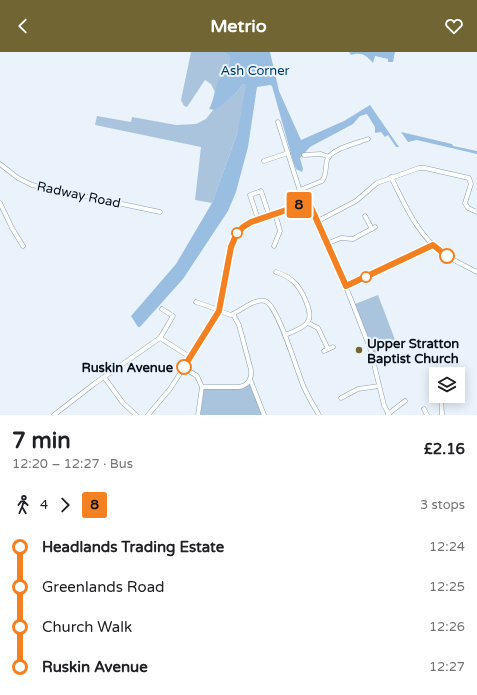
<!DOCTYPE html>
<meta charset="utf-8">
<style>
:root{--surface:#fff;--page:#f2f2f2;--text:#202124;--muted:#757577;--accent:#716633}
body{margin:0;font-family:"Varela Round",sans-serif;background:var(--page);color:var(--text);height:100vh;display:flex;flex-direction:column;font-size:15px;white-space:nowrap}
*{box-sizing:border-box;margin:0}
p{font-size:13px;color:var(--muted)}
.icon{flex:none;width:22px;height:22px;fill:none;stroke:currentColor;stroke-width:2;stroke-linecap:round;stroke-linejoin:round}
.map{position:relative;height:363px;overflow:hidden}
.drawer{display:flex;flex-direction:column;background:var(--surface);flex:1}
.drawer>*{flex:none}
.badge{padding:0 8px;border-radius:3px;font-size:14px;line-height:26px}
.fabs{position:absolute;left:429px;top:315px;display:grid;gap:8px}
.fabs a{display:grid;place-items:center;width:36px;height:36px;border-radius:0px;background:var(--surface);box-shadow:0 2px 10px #0003;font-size:20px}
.map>.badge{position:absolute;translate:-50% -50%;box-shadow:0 0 0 2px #fff}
.legs{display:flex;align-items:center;gap:6px;height:44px;padding:0 12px;font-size:13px}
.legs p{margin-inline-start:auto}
.overview{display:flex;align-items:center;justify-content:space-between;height:68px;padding:0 12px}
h1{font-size:22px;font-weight:700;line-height:30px}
ul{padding:0 12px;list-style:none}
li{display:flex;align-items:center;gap:14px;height:40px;font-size:15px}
li i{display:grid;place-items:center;width:6px;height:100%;margin:0 5px;background:currentColor}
li i::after{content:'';width:10px;height:10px;margin:-5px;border:3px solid;border-radius:50%;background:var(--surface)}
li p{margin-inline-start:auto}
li:first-child i{background:linear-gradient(#0000 50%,currentColor 0)}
li:last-child i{background:linear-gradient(currentColor 50%,#0000 0)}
header{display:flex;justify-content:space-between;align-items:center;height:52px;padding:0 12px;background:var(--accent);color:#fff;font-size:18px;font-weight:700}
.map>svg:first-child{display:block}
.green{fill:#abc4dd}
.forest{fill:#99bee2}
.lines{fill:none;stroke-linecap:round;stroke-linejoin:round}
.minor-casing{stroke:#899eb4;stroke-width:5}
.minor{stroke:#fff;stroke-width:4}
.line-1-casing{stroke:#fff;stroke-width:9}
.line-1{stroke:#f48021;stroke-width:6}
.stop-1-dot{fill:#fff;stroke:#f48021;stroke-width:2}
.poi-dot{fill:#716633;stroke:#eaf3fc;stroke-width:1.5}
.labels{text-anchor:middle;stroke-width:4;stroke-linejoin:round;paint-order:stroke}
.park-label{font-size:13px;fill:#003e6a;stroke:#eaf3fc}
.street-label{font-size:13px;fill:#091219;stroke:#eaf3fc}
.poi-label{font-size:13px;font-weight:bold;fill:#091219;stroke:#eaf3fc;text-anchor:start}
.stop-label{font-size:13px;font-weight:bold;fill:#091219;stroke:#eaf3fc;text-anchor:end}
</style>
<header><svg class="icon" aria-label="back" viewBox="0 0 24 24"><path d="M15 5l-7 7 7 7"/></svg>Metrio<svg class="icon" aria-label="heart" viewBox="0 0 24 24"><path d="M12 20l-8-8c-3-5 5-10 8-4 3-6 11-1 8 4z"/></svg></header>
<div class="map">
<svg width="477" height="363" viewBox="0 0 477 363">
<rect width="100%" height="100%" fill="#eaf3fc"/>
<g class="green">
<polygon points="191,0 223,0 229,4 230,9 215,40 211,32 205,28 187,55 184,54 181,48"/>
<polygon points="243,32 246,34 247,37 237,82 212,151 195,148 201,95 95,73 97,64 131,70 132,65 176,73 196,72 206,67 213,58 236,41"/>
<polygon points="378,243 397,293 374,301 355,252"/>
<polygon points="250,331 263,363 200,363 204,337 238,337"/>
</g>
<g class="forest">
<path d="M223,0H270L279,39L301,88L344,69L370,53L399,95H396L388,83L385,85L381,80L375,81V75L367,62L360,64L353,72L310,95L300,106L303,117L302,120L296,117L293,109L272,34L270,33L257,35L248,95L236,140L228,159L183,227L140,275H138L131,264L176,212L212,151L237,82L246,34L243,32L236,41L215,58L209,57C214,48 214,39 218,30C222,21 232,14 229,4Z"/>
<path d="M349,0H395L393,10H388V7L375,4L373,11C366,3 361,0 351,3Z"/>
<polygon points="401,80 452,92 453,94 477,99 477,102 417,88 408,90"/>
</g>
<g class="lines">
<defs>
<g id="minor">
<polyline points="278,70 304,152"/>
<polyline points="304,103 321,102 329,105"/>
<polyline points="264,109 288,101"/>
<polyline points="0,112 18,126 32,133 160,160"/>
<path d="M391,125C405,153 418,184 444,202C454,209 466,214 477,220"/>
<path d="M300,138L322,129C327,123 325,116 327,108C330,97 358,91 368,87"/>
<polyline points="0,151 12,176 23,194"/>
<polyline points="365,164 372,177"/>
<polyline points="258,167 250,143 261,139 269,163"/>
<polyline points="316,170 356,149 377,131 419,116 425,116 469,126 471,132 465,151 468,156 477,160"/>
<polyline points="326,192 341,186 353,187 375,175"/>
<polyline points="274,194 280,179 275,161"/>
<path d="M276,220C282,222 288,225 293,229C301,236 315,262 307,271C302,277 292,280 285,283"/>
<polyline points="346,234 433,193"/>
<polyline points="196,250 219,258"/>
<path d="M219,259L231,263C240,259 255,246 265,249C278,253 297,319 303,333C307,343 313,353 319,363"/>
<polyline points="308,271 318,276 328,297"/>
<polyline points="160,286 173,264 162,257"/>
<polyline points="324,299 333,295"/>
<path d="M184,316L197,324L202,335H238C248,334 252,327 251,318L239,273L233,262"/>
<polyline points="439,320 440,322"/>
<polyline points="104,325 123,351 136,363"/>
<polyline points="250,327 264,363"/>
<polyline points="441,344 442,363"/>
<polyline points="341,346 358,337 379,334"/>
<polyline points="424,357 427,363"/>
<polyline points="388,362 405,349"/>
<polyline points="54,363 94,332 160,286 190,305"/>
<polyline points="148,363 170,337 215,267 219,258 232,192 241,177 255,168 307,152 312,155 348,240 370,296 384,353 389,363"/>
<polyline points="198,363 202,335"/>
</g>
</defs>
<use href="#minor" class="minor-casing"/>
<use href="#minor" class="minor"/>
</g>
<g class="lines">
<defs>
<polyline id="line-1" points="184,315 219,259 231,195 236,183 243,175 251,170 304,152 310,153 346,234 433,193 447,204"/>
</defs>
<use href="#line-1" class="line-1-casing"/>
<use href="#line-1" class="line-1"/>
</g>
<g class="stop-1-dot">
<circle cx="237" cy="181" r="5"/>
<circle cx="447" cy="204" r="7"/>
<circle cx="366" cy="225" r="5"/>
<circle cx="184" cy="315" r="7"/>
</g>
<circle class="poi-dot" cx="359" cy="298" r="4"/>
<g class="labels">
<g class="park-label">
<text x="255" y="23">Ash Corner</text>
</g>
<g class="street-label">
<text transform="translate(79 142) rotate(12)" y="5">Radway Road</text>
</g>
<g class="poi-label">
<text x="367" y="296">Upper Stratton<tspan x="367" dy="15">Baptist Church</tspan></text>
</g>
<g class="stop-label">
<text x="173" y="320">Ruskin Avenue</text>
</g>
</g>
</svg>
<div class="fabs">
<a><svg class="icon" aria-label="layers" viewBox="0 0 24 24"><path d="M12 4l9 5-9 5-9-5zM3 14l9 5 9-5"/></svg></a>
</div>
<b class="badge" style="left:299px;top:153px;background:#f48021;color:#111">8</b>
</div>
<section class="drawer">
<div class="overview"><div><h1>7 min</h1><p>12:20 – 12:27 · Bus</p></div><b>£2.16</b></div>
<div class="legs"><svg class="icon" aria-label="walk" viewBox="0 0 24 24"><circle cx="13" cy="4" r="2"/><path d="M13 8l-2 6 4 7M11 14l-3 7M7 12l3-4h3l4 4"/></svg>4<svg class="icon" aria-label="forward" viewBox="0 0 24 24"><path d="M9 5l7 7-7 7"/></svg><b class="badge" style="background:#f48021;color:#111">8</b><p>3 stops</p></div>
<ul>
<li><i style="color:#f48021"></i><b>Headlands Trading Estate</b><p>12:24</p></li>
<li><i style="color:#f48021"></i><span>Greenlands Road</span><p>12:25</p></li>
<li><i style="color:#f48021"></i><span>Church Walk</span><p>12:26</p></li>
<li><i style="color:#f48021"></i><b>Ruskin Avenue</b><p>12:27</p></li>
</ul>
</section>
